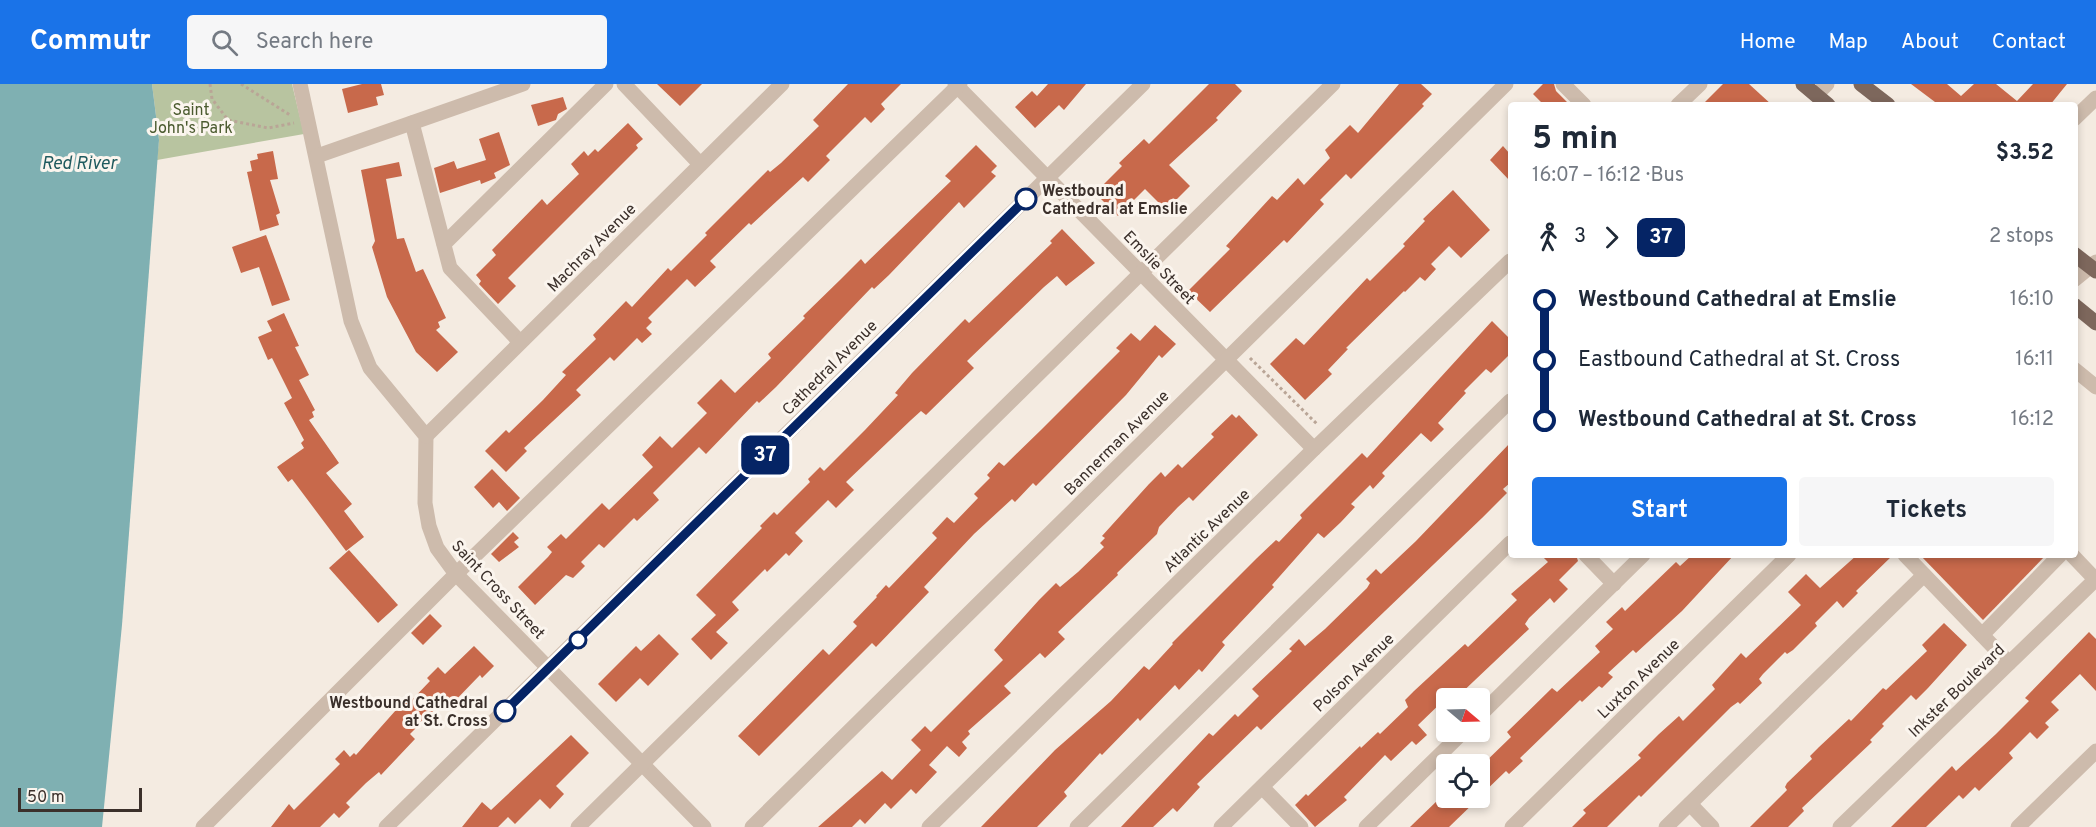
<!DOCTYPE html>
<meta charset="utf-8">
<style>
:root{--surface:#fff;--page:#f6f6f7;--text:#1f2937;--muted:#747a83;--accent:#1a73e8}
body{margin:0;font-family:Overpass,sans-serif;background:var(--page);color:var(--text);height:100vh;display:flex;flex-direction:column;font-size:22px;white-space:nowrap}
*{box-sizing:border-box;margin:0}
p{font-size:20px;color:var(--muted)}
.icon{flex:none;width:33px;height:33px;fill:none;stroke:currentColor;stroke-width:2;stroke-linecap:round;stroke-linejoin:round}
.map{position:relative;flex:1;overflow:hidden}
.panel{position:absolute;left:1508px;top:18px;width:570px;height:456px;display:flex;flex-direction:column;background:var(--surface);border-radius:6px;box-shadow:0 3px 9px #0003}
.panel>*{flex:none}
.badge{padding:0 12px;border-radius:9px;font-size:21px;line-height:39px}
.needle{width:39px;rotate:109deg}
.fabs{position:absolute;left:1436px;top:604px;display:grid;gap:12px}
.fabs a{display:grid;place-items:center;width:54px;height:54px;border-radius:6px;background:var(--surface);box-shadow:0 3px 9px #0003;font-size:30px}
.scale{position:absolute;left:18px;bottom:15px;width:124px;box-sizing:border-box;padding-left:6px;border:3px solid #3b302b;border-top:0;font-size:16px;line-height:21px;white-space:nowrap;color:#3b302b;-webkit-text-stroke:4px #fbf5ee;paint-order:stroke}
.map>.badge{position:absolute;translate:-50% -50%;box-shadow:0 0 0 3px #fff}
.legs{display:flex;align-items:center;gap:9px;height:66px;padding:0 24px;font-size:20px}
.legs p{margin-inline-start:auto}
.headline{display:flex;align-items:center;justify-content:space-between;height:102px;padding:0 24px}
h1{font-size:33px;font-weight:700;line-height:45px}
.primary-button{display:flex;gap:12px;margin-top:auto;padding:12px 24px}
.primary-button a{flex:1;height:69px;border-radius:6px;background:var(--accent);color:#fff;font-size:24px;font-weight:700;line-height:69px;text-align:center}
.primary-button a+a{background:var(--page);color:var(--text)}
ul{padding:0 24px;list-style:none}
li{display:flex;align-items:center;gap:21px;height:60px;font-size:22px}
li i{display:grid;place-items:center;width:9px;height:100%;margin:0 8px;background:currentColor}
li i::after{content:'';width:15px;height:15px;margin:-8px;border:4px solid;border-radius:50%;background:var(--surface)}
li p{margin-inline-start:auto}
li:first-child i{background:linear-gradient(#0000 50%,currentColor 0)}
li:last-child i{background:linear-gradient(currentColor 50%,#0000 0)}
header{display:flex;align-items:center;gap:36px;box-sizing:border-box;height:84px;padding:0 30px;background:var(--accent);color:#fff}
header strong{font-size:28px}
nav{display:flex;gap:33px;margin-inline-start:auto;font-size:21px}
.search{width:420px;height:54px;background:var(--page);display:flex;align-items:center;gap:15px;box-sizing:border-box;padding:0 21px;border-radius:6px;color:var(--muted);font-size:22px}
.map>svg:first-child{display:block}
.green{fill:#b8c4a0}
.water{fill:#7fb0b2}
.building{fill:#c8694b}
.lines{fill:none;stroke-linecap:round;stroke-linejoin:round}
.path{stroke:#b9a596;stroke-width:3;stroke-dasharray:3 3;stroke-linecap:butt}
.minor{stroke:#cdbbac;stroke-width:15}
.major{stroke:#7d675c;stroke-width:15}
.line-1-casing{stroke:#fff;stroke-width:14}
.line-1{stroke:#052465;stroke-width:9}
.stop-1-dot{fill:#fff;stroke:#052465;stroke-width:3}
.labels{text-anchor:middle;stroke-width:6;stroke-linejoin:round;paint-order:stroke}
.park-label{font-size:16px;fill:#4a5a2e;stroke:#fbf5ee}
.stop-label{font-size:16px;font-weight:bold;fill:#3b302b;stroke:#fbf5ee;text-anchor:start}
.street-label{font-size:16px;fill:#3b302b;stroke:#fbf5ee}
.water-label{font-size:18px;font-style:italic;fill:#1f5a5e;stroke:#fbf5ee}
</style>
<header>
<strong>Commutr</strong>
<div class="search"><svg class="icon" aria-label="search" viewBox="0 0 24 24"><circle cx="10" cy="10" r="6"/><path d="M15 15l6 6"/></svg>Search here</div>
<nav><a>Home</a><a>Map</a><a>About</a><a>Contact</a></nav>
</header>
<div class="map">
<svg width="2096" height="743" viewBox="0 0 2096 743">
<rect width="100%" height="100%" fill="#f4ebe1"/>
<polygon class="green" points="152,0 292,0 304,50 157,76 159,56"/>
<polygon class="water" points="0,0 152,0 159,56 122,541 102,743 0,743"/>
<g class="building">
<polygon points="362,0 381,0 384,11 376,13 378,21 348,29 342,5"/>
<polygon points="657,0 702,0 680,22"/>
<polygon points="848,0 901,0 881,20 885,25 871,39 865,33 826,72 830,76 808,98 803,93 751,141 749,139 710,177 716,183 695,203 687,195 648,234 652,238 646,244 652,250 642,259 637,254 614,277 610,273 576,306 581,311 524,364 527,367 506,388 485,367 506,346 509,349 543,316 566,291 562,288 596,255 593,251 626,217 632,223 668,184 671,187 707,151 705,149 768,86 770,88 781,79 819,42 813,36"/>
<polygon points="1048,0 1086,0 1064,26 1059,21 1035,44 1015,23 1032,7 1037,12"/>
<polygon points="1209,0 1235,0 1242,7 1216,34 1218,36 1169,81 1190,102 1166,126 1145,105 1118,132 1095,109 1122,82 1119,79 1144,55 1149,60"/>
<polygon points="1399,0 1421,0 1432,10 1422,20 1424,22 1351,95 1346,90 1320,116 1324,120 1287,159 1284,156 1210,228 1188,207 1230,165 1226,162 1272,112 1277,116 1298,94 1304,101 1330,74 1325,66 1350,41 1358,49"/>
<polygon points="1543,0 1554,0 1556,7 1570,21 1544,21 1533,10"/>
<polygon points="1723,0 1749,0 1772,21 1702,21"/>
<polygon points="1911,0 1947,0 1961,12 1974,0 1996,0 2017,17 2033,0 2067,0 2050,21 1939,21"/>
<polygon points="563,13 567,25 558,30 556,36 538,42 531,21"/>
<polygon points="628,39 643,55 636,61 638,64 508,194 516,202 498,220 479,200 481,197 476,191 496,171 492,166 542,115 547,121 579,90 571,80 584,67 588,72 595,65 598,68"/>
<polygon points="499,48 510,81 494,89 496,94 481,100 480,96 440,109 434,84 454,77 457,85 486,76 479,55"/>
<polygon points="976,61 997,82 991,88 996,92 964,124 959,118 889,191 874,205 872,203 776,303 759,319 757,317 706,370 699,363 653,409 659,416 637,437 634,434 604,464 599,460 581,478 585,482 573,494 566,491 535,521 518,503 548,473 552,468 547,463 561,450 566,455 602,419 609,426 653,383 642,371 660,352 672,364 707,329 697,319 721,295 735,309 771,274 768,270 805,234 803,232 841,195 861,175 865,180 951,97 945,92"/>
<polygon points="1503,62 1510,70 1510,97 1490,76"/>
<polygon points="273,67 278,95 270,96 280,129 276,131 279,141 260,147 247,88 252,87 250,77 258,75 257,70"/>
<polygon points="399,78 402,92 386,95 397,155 404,154 416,188 423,185 446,234 438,238 440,243 436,246 458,268 437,288 416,268 387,213 372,163 375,157 361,86"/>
<polygon points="1453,106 1490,146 1461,174 1449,162 1431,180 1436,185 1425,197 1420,193 1405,208 1404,207 1346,264 1348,265 1328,286 1332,290 1305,316 1270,280 1296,254 1304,261 1367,194 1370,197 1405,162 1403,160 1425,137 1423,135"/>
<polygon points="1062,145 1095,179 1066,202 1057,192 1044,203 967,277 974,284 926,331 921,327 911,336 846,398 854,406 836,424 828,416 795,449 803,457 789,472 786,469 767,488 765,485 732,518 739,526 716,548 728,559 711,576 691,555 716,531 696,511 762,444 760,442 774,428 777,431 810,398 808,395 820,383 824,387 865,346 898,311 895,309 912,289 965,235 969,239 1052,159 1050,157"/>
<polygon points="266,151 290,216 272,222 259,183 241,189 232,163"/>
<polygon points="284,229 299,262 295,263 309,291 299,296 315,326 312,328 314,333 309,336 339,379 326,389 352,420 344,427 364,453 346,467 292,395 288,398 277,383 304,364 301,359 304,356 284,319 292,314 272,274 268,276 258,253 272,247 267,237"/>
<polygon points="1492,237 1510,255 1510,270 1491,289 1486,285 1464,307 1466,309 1438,339 1444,345 1431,358 1421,349 1382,389 1385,392 1373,405 1370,401 1351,420 1355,423 1341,438 1324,454 1318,449 1272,501 1274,503 1222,558 1225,561 1202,588 1199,585 1179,606 1175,601 1140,637 1138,634 1102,671 1100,669 1064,708 1067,712 1037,743 981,743 1055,666 1111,617 1144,582 1149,586 1173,560 1172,559 1257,474 1276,456 1279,458 1302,434 1300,431 1362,369 1367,374"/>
<polygon points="1155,241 1176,260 1162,274 1159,271 1126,311 1036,402 1033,399 1015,418 1012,415 974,450 924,503 929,508 876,563 872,559 759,672 738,652 823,565 829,571 857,542 853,538 877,513 876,512 886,501 889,504 937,454 932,449 947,433 954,439 978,414 974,410 990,394 987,391 999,378 1004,382 1042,345 1120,267 1116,264 1131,249 1140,257"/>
<polygon points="1232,330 1236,334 1239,331 1258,351 1193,417 1189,413 1178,423 1159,443 1157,450 1117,489 1118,491 1058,548 1065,555 1045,574 1040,569 1004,602 1011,609 968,647 970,650 962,658 967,664 959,673 947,662 929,681 937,688 916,710 911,705 891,725 885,719 865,740 860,735 852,743 818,743 882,687 892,696 921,666 911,656 925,642 931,648 1003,576 994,566 1039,516 1056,499 1060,503 1078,488 1104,463 1100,459 1105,454 1102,452 1149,400 1161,388 1165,393 1178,380 1182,384 1214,353 1211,350"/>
<polygon points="1510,359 1510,399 1503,405 1507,409 1482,434 1261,646 1257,642 1197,700 1200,703 1177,728 1173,724 1153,743 1121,743 1209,649 1213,652 1235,630 1238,633 1259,612 1252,605 1292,567 1289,565 1299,555 1305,562 1325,545 1367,504 1370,499 1366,495 1376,485 1381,490 1416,457"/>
<polygon points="492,385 520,414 507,427 499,418 493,424 474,403"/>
<polygon points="513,448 519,454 514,458 519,463 499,478 491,470"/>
<polygon points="349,466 398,521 378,539 329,484"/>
<polygon points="1541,471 1576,471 1578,477 1559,496 1568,505 1554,519 1550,514 1529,534 1525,540 1529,545 1455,615 1445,615 1418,641 1427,651 1416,661 1412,657 1391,677 1385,671 1344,713 1347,716 1315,743 1295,721 1306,710 1308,712 1360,662 1361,664 1378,648 1380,650 1408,623 1405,616 1414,607 1465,560 1468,563 1517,516 1511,510 1548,478"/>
<polygon points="1692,471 1734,471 1682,527 1636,569 1633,566 1608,589 1613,593 1602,604 1599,602 1582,618 1580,616 1520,674 1523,677 1509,690 1506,687 1479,713 1479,684 1511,653 1507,648 1552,604 1557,608 1600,568 1595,562 1613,545 1606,538 1622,523 1625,527 1676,478 1680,482"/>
<polygon points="1857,471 1893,471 1856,507 1858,509 1843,524 1837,517 1815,539 1817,542 1793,566 1787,570 1785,568 1763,590 1759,595 1762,599 1740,620 1738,618 1731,623 1641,713 1639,711 1607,743 1572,743 1586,729 1583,726 1641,674 1638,671 1659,650 1679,632 1683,637 1715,605 1712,601 1741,569 1746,574 1801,521 1788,508 1806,490 1820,504"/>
<polygon points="1920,471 2046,471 1983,536"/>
<polygon points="430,530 442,542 423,561 411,549"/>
<polygon points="1944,539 1967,561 1928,604 1916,616 1911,611 1882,640 1884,642 1870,656 1872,658 1802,724 1804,727 1788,743 1750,743 1787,706 1785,703 1787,699 1812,675 1810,672 1819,663 1849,635 1851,637 1883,604 1886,606 1927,567 1922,561"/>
<polygon points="2089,548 2096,555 2096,607 2080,590 2051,618 2059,626 2045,639 2049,643 2037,655 2030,648 2009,669 2013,674 1979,707 1975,703 1963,715 1959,711 1926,743 1891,743 1952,682 1956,687 1996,650 2029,617 2025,614"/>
<polygon points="659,550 679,570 648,602 640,594 616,618 598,600 636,562 641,567"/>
<polygon points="474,562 494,582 482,594 480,591 449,623 443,617 410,650 415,655 381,691 379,688 366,699 346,719 350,723 339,734 334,729 320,743 271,743 289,720 294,726 340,680 335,675 344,666 350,673 354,669 356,671 404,617 408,620 430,597 427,594 438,583 445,590"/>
<polygon points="571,651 589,669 556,702 564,710 550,725 540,715 515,740 508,733 498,743 462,743 482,718 491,726"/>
<polygon points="1440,714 1479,714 1449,743 1410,743"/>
</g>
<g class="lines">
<g class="path">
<polyline points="210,0 212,15 228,36 268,44 294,39"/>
<polyline points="241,0 290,31"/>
<polyline points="1250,274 1318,341"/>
</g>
<g class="minor">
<polyline points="300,0 351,237 370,284 426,352 425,419 429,442 437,464 456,490 704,743"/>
<polyline points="624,0 700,80"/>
<polyline points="955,0 1314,365"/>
<polyline points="1563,0 1584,21"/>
<polyline points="1816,11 1827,0"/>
<polyline points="1678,21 1700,0"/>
<polyline points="2074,35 2096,14"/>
<polyline points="412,39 450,184 520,258"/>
<polyline points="317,72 523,0"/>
<polyline points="444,160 606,0"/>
<polyline points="2074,196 2096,178"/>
<polyline points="2074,285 2096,303"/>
<polyline points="426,352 782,0"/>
<polyline points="1586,471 1614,500"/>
<polyline points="1905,471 2009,579"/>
<polyline points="2072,471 2095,495"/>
<polyline points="1982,551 2060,471"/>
<polyline points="1479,632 1643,471"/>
<polyline points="1262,703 1301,743"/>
<polyline points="1690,720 1712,743"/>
<polyline points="203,743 456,490 960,0"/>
<polyline points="386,743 1143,0"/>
<polyline points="578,743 1333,0"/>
<polyline points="752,743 1506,0"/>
<polyline points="929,743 1314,365 1510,177"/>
<polyline points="1077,743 1510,317"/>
<polyline points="1221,743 1510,459"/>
<polyline points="1366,743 1463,648"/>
<polyline points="1512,743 1789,471"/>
<polyline points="1666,743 1924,491"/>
<polyline points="1840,743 2096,495"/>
<polyline points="2018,743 2096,667"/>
</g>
<g class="major">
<polyline points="1803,0 1828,21"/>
<polyline points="1861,0 1888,21"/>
<polyline points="2074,170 2096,187"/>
<polyline points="2074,221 2096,239"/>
</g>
</g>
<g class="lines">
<defs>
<polyline id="line-1" points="505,627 1026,115"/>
</defs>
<use href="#line-1" class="line-1-casing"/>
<use href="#line-1" class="line-1"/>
</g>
<g class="stop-1-dot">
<circle cx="1026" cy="115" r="10"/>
<circle cx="578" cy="556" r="8"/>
<circle cx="505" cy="627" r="10"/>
</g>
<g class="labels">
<g class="park-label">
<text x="191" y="31">Saint<tspan x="191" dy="18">John's Park</tspan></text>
</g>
<g class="stop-label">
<text x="1042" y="112">Westbound<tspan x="1042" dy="18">Cathedral at Emslie</tspan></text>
<text x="488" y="624" text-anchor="end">Westbound Cathedral<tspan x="488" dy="18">at St. Cross</tspan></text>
</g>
<g class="street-label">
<text transform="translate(591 163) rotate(-45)" y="6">Machray Avenue</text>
<text transform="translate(1160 183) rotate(46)" y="6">Emslie Street</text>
<text transform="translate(829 283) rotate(-45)" y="6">Cathedral Avenue</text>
<text transform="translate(1116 358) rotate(-45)" y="6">Bannerman Avenue</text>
<text transform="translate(1206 446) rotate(-44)" y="6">Atlantic Avenue</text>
<text transform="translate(499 505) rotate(47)" y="6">Saint Cross Street</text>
<text transform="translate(1353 588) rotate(-44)" y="6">Polson Avenue</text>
<text transform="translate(1638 594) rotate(-44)" y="6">Luxton Avenue</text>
<text transform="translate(1956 606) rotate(-44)" y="6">Inkster Boulevard</text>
</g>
<g class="water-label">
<text x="79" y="85">Red River</text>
</g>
</g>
</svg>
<div class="fabs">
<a><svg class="needle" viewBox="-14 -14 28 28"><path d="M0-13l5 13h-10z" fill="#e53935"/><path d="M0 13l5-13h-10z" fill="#747a83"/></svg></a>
<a><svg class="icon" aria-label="locate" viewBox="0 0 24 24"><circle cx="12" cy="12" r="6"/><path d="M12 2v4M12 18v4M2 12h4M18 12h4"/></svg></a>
</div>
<div class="scale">50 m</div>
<b class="badge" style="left:765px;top:371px;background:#052465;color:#fff">37</b>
<section class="panel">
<div class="headline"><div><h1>5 min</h1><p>16:07 – 16:12 · Bus</p></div><b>$3.52</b></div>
<div class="legs"><svg class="icon" aria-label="walk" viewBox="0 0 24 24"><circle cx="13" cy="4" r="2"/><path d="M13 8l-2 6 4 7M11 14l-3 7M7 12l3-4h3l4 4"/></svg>3<svg class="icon" aria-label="forward" viewBox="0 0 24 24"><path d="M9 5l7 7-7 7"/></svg><b class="badge" style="background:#052465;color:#fff">37</b><p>2 stops</p></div>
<ul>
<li><i style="color:#052465"></i><b>Westbound Cathedral at Emslie</b><p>16:10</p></li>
<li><i style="color:#052465"></i><span>Eastbound Cathedral at St. Cross</span><p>16:11</p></li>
<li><i style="color:#052465"></i><b>Westbound Cathedral at St. Cross</b><p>16:12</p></li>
</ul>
<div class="primary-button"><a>Start</a><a>Tickets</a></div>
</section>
</div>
